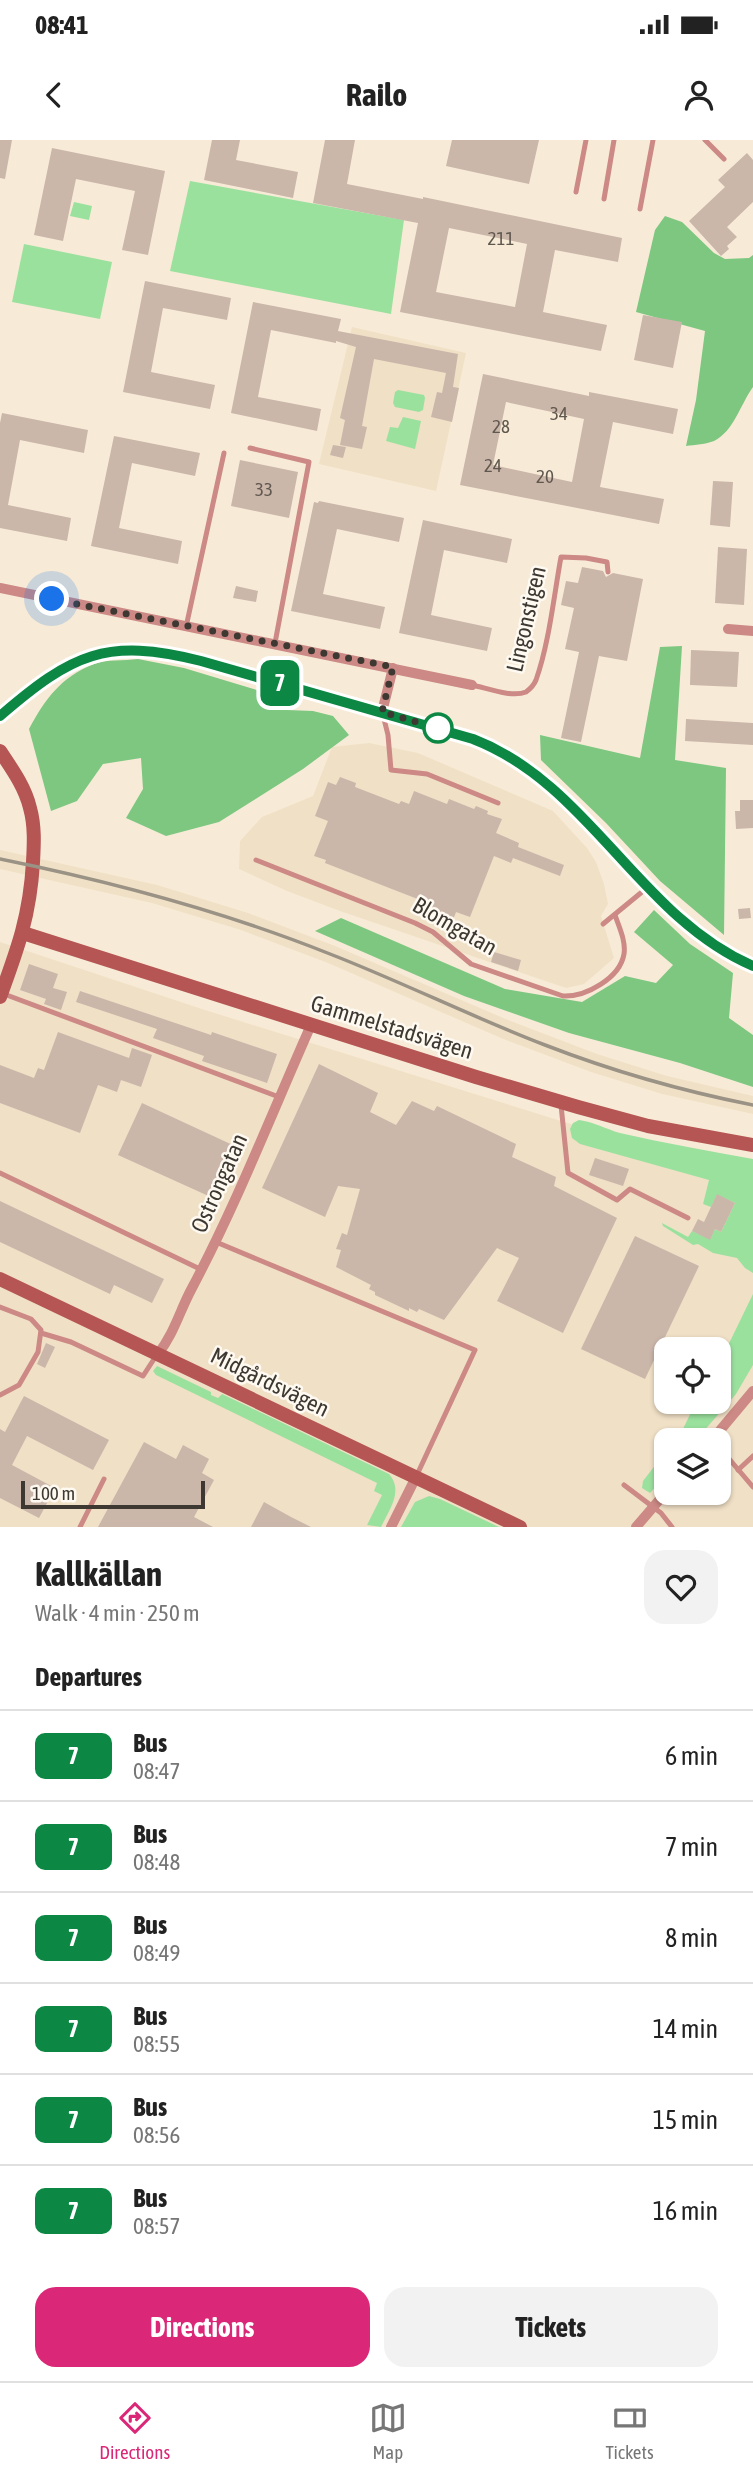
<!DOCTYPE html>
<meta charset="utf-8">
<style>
:root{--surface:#fff;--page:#f2f2f2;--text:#222;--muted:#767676;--line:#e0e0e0;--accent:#db2777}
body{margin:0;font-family:"Asap Condensed",sans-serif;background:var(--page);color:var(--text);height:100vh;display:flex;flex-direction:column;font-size:26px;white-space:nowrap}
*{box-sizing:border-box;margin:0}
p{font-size:23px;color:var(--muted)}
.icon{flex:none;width:38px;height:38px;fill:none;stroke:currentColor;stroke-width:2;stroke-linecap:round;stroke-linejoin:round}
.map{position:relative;height:1387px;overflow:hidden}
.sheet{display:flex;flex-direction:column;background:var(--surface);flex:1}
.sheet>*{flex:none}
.badge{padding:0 14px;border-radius:10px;font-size:24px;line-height:46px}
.tools{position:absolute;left:654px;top:1197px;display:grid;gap:14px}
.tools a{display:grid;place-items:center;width:77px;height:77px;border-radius:14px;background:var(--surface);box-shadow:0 2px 5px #0004;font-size:35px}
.scale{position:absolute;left:21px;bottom:18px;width:184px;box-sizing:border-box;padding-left:7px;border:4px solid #3d3831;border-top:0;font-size:19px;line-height:24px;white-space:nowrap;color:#3d3831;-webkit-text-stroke:5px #fef9f1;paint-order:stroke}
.you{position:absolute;width:35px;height:35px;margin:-18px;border:5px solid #fff;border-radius:50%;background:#1a73e8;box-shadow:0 0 0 10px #1a73e833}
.map>.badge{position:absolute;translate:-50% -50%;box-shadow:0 0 0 4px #fff}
h2{padding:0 35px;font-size:26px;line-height:63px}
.round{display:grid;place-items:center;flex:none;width:74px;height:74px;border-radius:21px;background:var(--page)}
.headline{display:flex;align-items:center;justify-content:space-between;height:119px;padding:0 35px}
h1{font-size:33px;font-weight:700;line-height:52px}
.button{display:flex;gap:14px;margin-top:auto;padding:14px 35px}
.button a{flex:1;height:80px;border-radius:21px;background:var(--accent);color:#fff;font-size:28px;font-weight:700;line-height:80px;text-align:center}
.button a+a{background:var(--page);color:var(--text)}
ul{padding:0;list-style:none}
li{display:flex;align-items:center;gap:21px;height:91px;padding:0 35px;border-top:2px solid var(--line)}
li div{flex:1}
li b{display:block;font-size:26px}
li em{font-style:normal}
li .badge{min-width:77px;font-weight:700;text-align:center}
.status{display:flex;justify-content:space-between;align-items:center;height:49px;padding:0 35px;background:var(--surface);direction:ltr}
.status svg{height:19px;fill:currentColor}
header{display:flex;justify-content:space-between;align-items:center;height:91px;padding:0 35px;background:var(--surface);font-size:32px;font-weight:700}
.menu{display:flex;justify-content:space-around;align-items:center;height:98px;border-top:2px solid var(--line);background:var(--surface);font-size:19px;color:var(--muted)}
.menu a{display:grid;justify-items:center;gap:4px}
.menu .current{color:var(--accent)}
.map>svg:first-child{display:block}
.built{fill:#f0e0c6;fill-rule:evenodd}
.green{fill:#9be19e}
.forest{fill:#7dc781}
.building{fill:#cbb6aa;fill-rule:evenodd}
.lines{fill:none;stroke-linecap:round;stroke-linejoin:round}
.lane{stroke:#cc8985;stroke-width:5}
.street{stroke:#cc8985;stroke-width:10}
.secondary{stroke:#b55554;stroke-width:14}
.rail{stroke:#9a9284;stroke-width:3.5}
.line-casing{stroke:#fff;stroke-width:16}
.line{stroke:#0c8844;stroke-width:10}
.walk{stroke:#3d3831;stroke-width:7;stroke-dasharray:0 12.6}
.stop-dot{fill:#fff;stroke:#0c8844;stroke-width:3.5}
.labels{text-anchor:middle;stroke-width:5;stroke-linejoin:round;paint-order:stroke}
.number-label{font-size:19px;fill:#60584f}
.street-label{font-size:23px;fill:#3d3831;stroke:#fef9f1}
</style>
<div class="status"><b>08:41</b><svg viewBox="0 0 49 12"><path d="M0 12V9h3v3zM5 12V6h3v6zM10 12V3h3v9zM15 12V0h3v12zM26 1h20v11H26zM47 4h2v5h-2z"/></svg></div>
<header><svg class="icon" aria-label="back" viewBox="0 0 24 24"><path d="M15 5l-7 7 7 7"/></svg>Railo<svg class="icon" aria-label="person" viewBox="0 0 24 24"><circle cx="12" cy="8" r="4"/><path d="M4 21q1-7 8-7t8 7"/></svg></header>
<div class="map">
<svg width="753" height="1387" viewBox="0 0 753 1387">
<rect width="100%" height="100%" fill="#f7ebd7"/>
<g class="built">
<polygon points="352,187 466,213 436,351 319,324"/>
<polygon points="369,603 418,613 553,671 587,708 596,722 604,744 608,764 601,776 614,818 584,844 566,848 340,771 287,751 239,729 240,701 262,677 313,656 332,607"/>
<polygon points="0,710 157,745 248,773 335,806 508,880 597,914 667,936 753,956 753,974 662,954 591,932 501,898 328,823 241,790 152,763 0,729"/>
<path d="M0,802L205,870L603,994L753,1026V1387H0ZM667,1209H719V1262H667ZM667,1300H719V1353H667Z"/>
</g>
<g class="green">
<polygon points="190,41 404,80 391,174 170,131"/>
<polygon points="74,62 92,66 89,80 70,76"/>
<polygon points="24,104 112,122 100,179 12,162"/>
<polygon points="398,250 424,255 425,258 423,270 419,272 395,267 393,263 395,252"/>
<polygon points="403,277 421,281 415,309 386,301 390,287 398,288"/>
<path d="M579,980C594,982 606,989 620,993C664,1003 709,1011 753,1019V1133L745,1128L737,1118L713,1113L698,1104L693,1105L663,1086L662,1083L688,1097L692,1091L710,1099L715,1089L721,1092L735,1063L717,1055L711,1067L703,1064L709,1040L580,1004L572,998L570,989L573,983Z"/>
<polygon points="753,1154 753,1225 736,1254 696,1300 674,1300 682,1291 696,1262 719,1262 719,1227 722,1225 720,1222"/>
<path d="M157,1226L211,1252V1255L218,1258L222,1254L389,1334C404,1351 389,1370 381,1387L367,1385L382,1355L374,1351L377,1343L156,1235L153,1231Z"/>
<polygon points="667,1310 667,1334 650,1353 642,1348 643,1341"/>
<polygon points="429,1356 440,1359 499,1387 401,1387 415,1362"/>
</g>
<g class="forest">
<path d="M665,76L682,82L714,113L725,119L749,118L753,115V247C740,265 734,291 714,301C706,304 695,305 686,306L696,260L705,191L636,172L655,90Z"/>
<polygon points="682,506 675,620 726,628 724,795 660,741 606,683 541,620 540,595 640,618 660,507"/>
<path d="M138,519L184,528L260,551L287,570L313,571L333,576L349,595L303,629L219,682L166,696L126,678L143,649L141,618L103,624L77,661L51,671L29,589C45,559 61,537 94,524C106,519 124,521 138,519Z"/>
<polygon points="654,770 690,804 733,833 729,878 753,895 753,947 680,923 569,893 464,856 315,791 341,778 505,849 582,862 625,836 656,843 673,825 634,792"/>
</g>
<g class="building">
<polygon points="0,0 12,0 5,39 0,38"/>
<polygon points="212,0 240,0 236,20 298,32 293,58 204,40"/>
<path d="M325,0H355L347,44L423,59V57L622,98L618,122L555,110L543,172L607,185L601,211L400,172L418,83L313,63ZM449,88L527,104L515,167L436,152Z"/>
<polygon points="452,0 539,0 529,44 446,26"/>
<polygon points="52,8 165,31 148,115 122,110 135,51 76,39 63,101 34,95"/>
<polygon points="747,13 753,20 753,62 727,87 737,97 727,106 729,109 721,116 689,81 725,47 718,40"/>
<polygon points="145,141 231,158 227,180 163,168 151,232 215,245 210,269 123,252"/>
<polygon points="253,162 341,179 338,191 458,214 453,247 459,248 452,282 431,277 437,252 442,253 446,233 374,219 362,286 367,287 362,309 340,305 345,280 340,278 356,207 336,201 336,203 271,190 258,257 321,269 317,291 231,273"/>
<polygon points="643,175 682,182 673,228 634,220"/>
<path d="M483,234L589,256V252L678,269L673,294L613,282L600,347L664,359L659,384L460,345ZM506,262L584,279L572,342L493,325Z"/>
<polygon points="2,273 88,290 84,313 20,300 8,365 71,378 67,401 0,388 0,283"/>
<polygon points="114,296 200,313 195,336 132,323 119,388 182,401 178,424 91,406"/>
<polygon points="333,305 346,307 343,318 330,315"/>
<polygon points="240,320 298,332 289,378 231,366"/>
<polygon points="713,341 733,342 730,387 710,385"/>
<polygon points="319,361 404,378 399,402 337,389 323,454 385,467 380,489 291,471 314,362 318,363"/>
<polygon points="423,380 512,399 507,423 444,410 431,475 492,488 487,511 399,493"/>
<polygon points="718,407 747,409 744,465 715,463"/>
<polygon points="582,427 603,431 606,437 613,433 643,439 627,521 599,516 581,602 561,598 579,512 565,509 574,468 561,465 566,441 578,443"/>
<polygon points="236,446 258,451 256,462 233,458"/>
<polygon points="691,510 739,512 737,547 690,545"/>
<polygon points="686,579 753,583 753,605 685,601"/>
<polygon points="340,637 356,643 355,647 399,664 401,661 409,664 414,651 447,664 449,659 474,669 476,666 488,671 487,674 502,679 496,693 519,703 518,707 564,725 560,736 513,718 511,723 494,716 470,777 456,772 450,788 427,779 433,765 325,723 326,720 314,716 328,681 315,676 328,642 336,645"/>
<polygon points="740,660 753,660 753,688 736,689 735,671 740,671"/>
<polygon points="750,768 751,778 739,779 738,769"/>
<polygon points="494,812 521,820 518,831 491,822"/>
<polygon points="29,824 58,834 53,848 67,852 61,870 44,864 46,859 20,850"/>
<polygon points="80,851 211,895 212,892 277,914 267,943 202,921 204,916 153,898 157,889 76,862"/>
<polygon points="58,892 129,918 132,908 152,915 141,947 121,940 117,952 98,945 80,993 0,963 0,925 34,938 38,928 44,930"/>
<polygon points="319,924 378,953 370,972 396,985 412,961 434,971 437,966 516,1004 512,1017 556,1037 554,1046 617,1078 563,1193 497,1161 519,1118 497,1108 444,1180 419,1169 417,1172 409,1168 409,1171 375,1155 375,1152 369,1149 371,1145 336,1127 341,1110 336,1109 342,1093 347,1095 360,1049 338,1046 325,1077 262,1048"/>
<polygon points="142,963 237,1007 213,1058 118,1015"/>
<polygon points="595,1018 629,1029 623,1046 589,1035"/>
<polygon points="717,1054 735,1063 721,1092 715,1089 710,1100 692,1091 698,1079 704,1082"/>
<polygon points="0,1061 164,1139 152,1163 114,1145 110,1154 0,1102"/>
<polygon points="635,1096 699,1126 645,1239 581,1209"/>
<polygon points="46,1203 55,1207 45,1228 37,1224"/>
<polygon points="24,1256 109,1300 93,1330 27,1296 12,1325 55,1348 39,1378 0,1358 0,1289 5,1292"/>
<polygon points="144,1302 176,1319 183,1305 209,1319 202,1333 214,1340 194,1377 213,1387 98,1387"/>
<polygon points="264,1362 291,1377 311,1387 251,1387"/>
</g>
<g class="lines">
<g class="lane">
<polyline points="705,0 724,19"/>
<polyline points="576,52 586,0"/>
<polyline points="604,59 614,0"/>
<polyline points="640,69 653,0"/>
<polyline points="250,308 309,322 275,503"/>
<polyline points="186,487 224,313"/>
<path d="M472,545C487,548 512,558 526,552C530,549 534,545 536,540C549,504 554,455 561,417L586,418L607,422L608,432"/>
<polyline points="383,575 388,595 391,630 427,634 498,663"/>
<path d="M256,720L415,783L433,792L471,824L563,856C586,857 620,838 624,814C626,801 619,787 615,775"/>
<polyline points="603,784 648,747"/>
<polyline points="4,854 279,957"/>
<polyline points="561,965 568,1033 617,1060 630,1049 688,1078"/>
<polyline points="0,1033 202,1130"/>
<polyline points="216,1102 475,1210 416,1337"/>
<polyline points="0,1167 31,1179 41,1190 38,1212 19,1245 0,1255"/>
<polyline points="41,1193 71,1202 143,1236 156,1216"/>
<polyline points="719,1307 753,1347"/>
<polyline points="738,1330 753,1316"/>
<polyline points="624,1345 661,1373 672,1387"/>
<polyline points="80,1387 104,1339"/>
</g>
<g class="street">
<polyline points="0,448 472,545"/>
<polyline points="728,489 753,491"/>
<polyline points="382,572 393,528"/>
<path d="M0,576C72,514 106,497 200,521L473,599C590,644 639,776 753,826"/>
<path d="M158,1214C174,1194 180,1170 192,1148C237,1063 272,973 311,885"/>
<polyline points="712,1300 753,1251"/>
<polyline points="391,1387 416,1337"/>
<polyline points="636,1387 667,1351"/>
</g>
<g class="secondary">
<path d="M0,611C12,629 25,647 30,668C35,686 34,704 33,722C30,775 18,808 0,857"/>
<polyline points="23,793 476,937 578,967 648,986 753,1005"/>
<polyline points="0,1139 520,1387"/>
</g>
<path class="rail" d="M0,719C113,742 223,771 330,814C402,842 472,877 545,905C612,931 682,951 753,965"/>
</g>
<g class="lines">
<defs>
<path id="line" d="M0,576C72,514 106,497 201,521L473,599C590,644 639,777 753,826"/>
</defs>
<use href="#line" class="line-casing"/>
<use href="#line" class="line"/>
<polyline class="walk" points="52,459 393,527 382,572 438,588"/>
</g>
<circle class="stop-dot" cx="438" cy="588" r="14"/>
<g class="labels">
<g class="number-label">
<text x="501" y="105">211</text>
<text x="559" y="280">34</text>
<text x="501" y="293">28</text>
<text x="493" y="332">24</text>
<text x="545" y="343">20</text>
<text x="264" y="356">33</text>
</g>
<g class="street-label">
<text transform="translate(526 479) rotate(-77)" y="8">Lingonstigen</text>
<text transform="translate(455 786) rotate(30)" y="8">Blomgatan</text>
<text transform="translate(392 887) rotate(17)" y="8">Gammelstadsvägen</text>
<text transform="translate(219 1043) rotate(-66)" y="8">Ostrongatan</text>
<text transform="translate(270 1242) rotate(26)" y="8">Midgårdsvägen</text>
</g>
</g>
</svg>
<div class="tools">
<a><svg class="icon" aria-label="locate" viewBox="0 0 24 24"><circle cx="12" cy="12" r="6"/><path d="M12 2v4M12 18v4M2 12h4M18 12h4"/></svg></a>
<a><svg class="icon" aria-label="layers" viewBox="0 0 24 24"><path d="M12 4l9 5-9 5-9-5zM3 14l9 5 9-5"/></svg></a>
</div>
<div class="scale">100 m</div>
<div class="you" style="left:52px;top:459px"></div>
<b class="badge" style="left:280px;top:543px;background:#0c8844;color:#fff">7</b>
</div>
<section class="sheet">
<div class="headline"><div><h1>Kallkällan</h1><p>Walk · 4 min · 250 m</p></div><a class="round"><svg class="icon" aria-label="heart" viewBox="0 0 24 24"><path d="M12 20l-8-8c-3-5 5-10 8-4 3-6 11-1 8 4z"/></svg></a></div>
<h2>Departures</h2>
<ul>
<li><span class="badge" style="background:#0c8844;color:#fff">7</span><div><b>Bus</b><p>08:47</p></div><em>6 min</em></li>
<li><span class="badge" style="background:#0c8844;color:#fff">7</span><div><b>Bus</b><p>08:48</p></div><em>7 min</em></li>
<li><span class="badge" style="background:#0c8844;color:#fff">7</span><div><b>Bus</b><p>08:49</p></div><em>8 min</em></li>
<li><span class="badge" style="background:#0c8844;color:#fff">7</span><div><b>Bus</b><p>08:55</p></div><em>14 min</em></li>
<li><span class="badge" style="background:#0c8844;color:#fff">7</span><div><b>Bus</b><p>08:56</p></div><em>15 min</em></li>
<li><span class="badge" style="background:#0c8844;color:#fff">7</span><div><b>Bus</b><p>08:57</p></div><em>16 min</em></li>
</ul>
<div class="button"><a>Directions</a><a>Tickets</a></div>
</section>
<nav class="menu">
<a class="current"><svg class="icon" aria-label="directions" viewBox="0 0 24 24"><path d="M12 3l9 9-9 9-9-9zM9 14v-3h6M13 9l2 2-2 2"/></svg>Directions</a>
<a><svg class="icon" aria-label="map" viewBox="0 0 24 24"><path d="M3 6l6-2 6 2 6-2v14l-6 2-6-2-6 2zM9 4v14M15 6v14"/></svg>Map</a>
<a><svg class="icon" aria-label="tickets" viewBox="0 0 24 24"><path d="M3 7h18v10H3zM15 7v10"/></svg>Tickets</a>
</nav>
